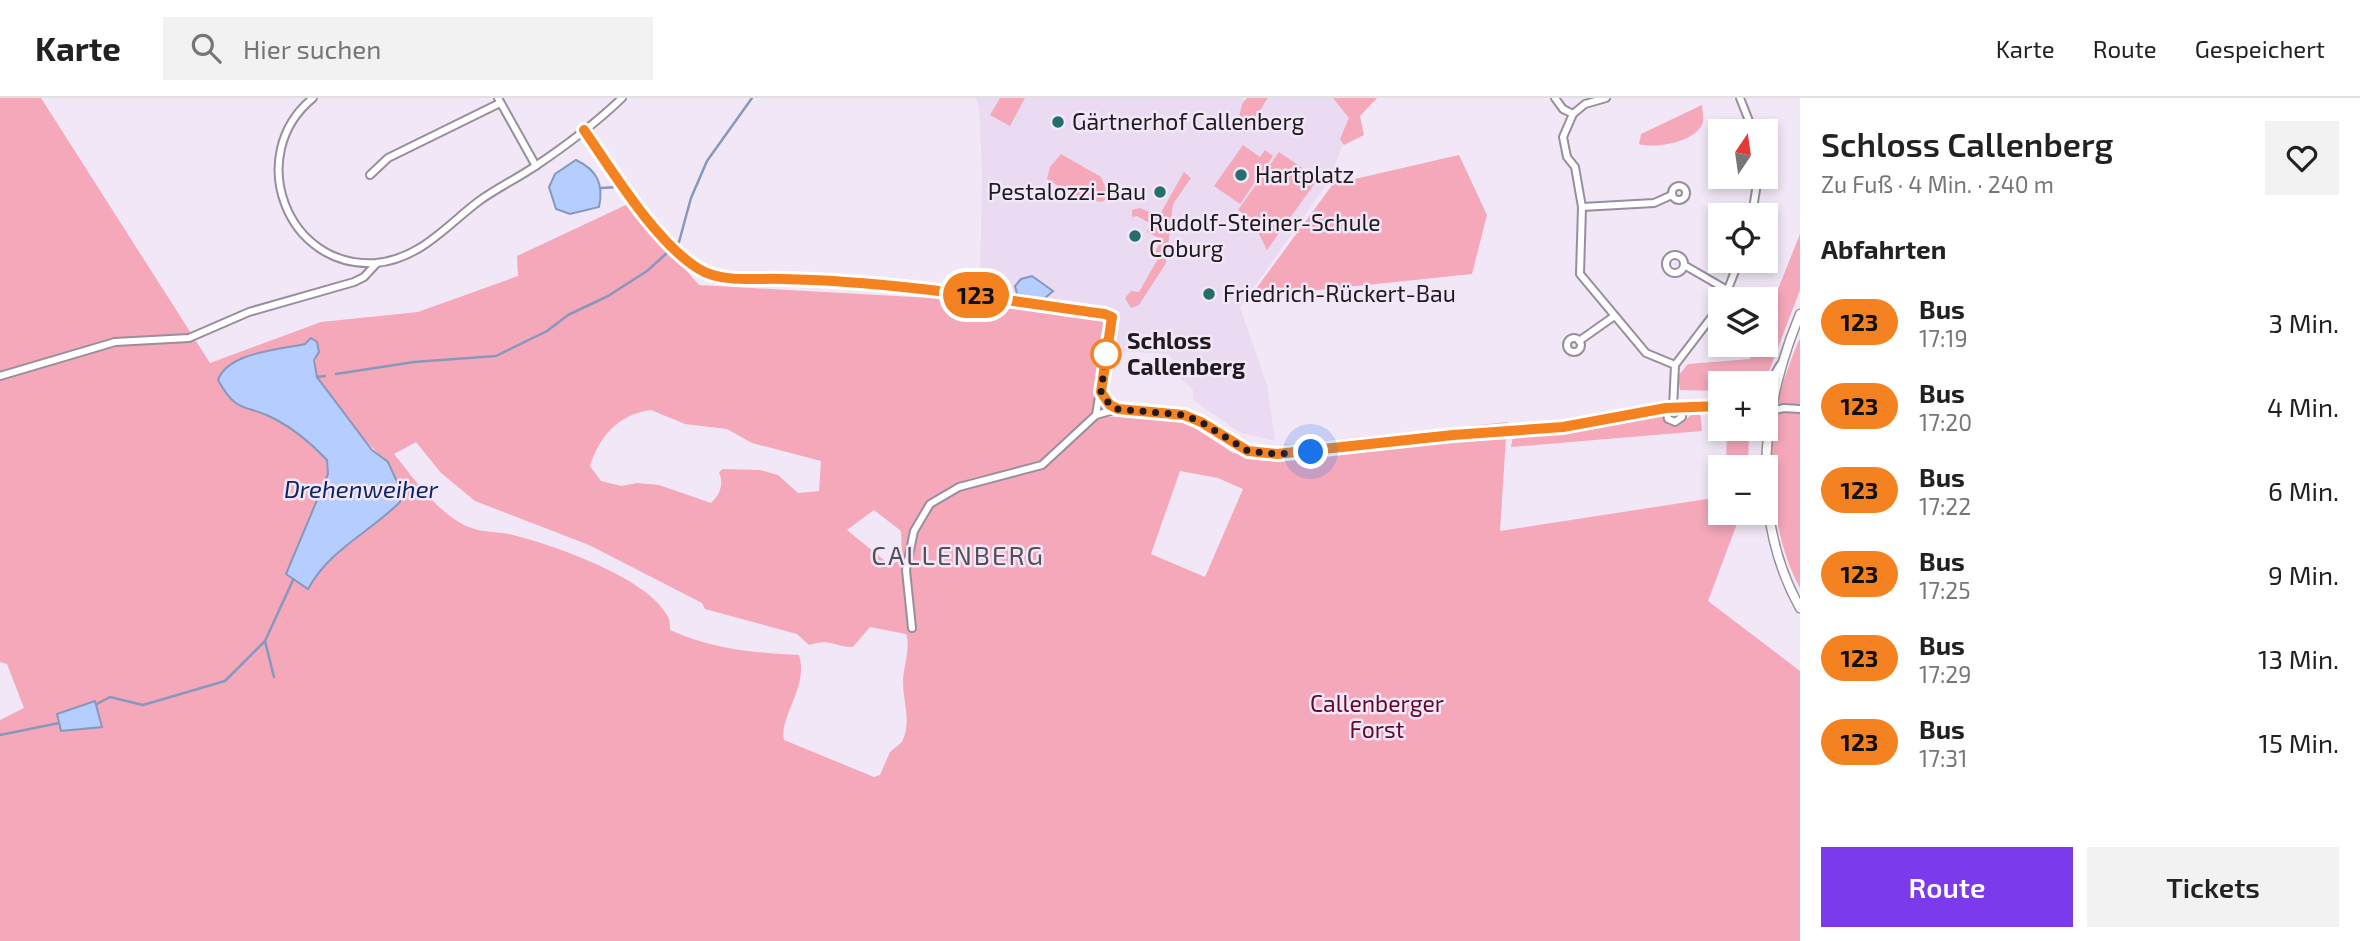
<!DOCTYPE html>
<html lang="de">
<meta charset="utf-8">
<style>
:root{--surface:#fff;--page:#f2f2f2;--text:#222;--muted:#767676;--line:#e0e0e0;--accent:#7c3aed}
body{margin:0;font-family:"Exo 2",sans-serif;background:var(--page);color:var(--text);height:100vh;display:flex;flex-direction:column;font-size:26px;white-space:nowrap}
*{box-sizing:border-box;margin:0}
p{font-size:23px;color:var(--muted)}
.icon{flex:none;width:38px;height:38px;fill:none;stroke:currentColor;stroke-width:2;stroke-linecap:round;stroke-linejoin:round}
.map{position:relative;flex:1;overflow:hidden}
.side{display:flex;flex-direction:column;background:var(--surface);width:560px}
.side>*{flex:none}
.badge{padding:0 14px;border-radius:23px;font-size:24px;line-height:46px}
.needle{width:46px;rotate:13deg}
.fabs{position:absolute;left:1708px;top:21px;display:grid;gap:14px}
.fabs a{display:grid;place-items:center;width:70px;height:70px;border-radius:0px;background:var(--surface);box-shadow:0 4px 10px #0003;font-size:35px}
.you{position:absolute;width:35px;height:35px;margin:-18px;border:5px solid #fff;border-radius:50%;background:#1a73e8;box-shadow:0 0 0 10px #1a73e833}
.map>.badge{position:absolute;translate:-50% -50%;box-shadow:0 0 0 4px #fff}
h2{padding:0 21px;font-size:26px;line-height:63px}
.round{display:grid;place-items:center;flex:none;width:74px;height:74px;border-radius:0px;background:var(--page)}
.overview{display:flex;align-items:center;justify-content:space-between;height:119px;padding:0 21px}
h1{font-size:33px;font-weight:600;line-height:52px}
.primary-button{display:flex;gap:14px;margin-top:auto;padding:14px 21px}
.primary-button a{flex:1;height:80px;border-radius:0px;background:var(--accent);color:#fff;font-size:28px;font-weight:600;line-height:80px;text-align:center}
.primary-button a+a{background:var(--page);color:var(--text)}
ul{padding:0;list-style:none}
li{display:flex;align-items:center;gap:21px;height:84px;padding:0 21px}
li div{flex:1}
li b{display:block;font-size:26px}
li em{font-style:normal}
li .badge{min-width:77px;font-weight:700;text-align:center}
header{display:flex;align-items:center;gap:42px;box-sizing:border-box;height:98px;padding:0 35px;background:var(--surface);border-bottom:2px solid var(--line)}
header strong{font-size:33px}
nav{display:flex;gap:38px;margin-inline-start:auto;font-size:24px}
.search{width:490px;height:63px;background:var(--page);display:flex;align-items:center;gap:18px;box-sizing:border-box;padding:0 24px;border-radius:0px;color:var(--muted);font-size:26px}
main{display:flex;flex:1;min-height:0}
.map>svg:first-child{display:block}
.built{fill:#eadbf2}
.green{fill:#f4a8ba;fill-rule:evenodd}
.water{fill:#b5cdff;stroke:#8897bc;stroke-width:2}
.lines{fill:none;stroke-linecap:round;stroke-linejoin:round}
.stream{stroke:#8897bc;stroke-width:2.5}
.minor-casing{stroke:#988e9d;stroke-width:10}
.tertiary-casing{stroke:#988e9d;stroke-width:11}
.minor{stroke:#fff;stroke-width:6}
.tertiary{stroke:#fff;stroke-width:8}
.line-casing{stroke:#fff;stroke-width:16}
.line{stroke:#f58220;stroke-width:10}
.walk{stroke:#1e1a20;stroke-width:7;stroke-dasharray:0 12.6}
.poi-dot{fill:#246e6b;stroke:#f2e7f7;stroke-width:2.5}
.stop-dot{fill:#fff;stroke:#f58220;stroke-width:3.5}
.labels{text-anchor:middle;stroke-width:5;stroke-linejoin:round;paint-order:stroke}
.poi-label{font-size:23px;fill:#1e1a20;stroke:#f2e7f7;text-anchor:start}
.stop-label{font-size:23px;font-weight:bold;fill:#1e1a20;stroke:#f2e7f7;text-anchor:start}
.park-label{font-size:23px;fill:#62082d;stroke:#f2e7f7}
.water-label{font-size:24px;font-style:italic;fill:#0c2367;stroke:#f2e7f7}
.quarter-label{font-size:26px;letter-spacing:2px;fill:#564d5b;stroke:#f2e7f7}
</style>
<header>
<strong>Karte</strong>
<div class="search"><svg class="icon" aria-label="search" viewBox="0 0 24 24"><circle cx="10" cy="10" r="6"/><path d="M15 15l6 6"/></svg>Hier suchen</div>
<nav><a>Karte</a><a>Route</a><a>Gespeichert</a></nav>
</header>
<main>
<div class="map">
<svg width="1800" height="843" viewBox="0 0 1800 843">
<rect width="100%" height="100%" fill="#f2e7f7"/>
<polygon class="built" points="976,0 1240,0 1264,8 1268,0 1333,0 1359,6 1327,86 1240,209 1267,287 1275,343 1239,334 1193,302 1193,292 1180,280 1169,256 1112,253 1116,215 997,197 980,190 982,74 979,11"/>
<g class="green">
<path d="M0,0H41L210,265L321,224L418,214L518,178L517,158L628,106L699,187L949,201L1103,220L1107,228L1096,310L1102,319L1152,317L1184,323L1233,355L1286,362L1506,339L1500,433L1720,399V415H1741L1708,503L1800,573V843H0V622L24,610L7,566L0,564ZM311,240L317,244C319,256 313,264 316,276C321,294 371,351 388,364V416L332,457L319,471L286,476L328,376L327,362L303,337L271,319L305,246ZM651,312L685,326L727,331L752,345L821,363L819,393L798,395L778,377L760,372L723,371L719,374C724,387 720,396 711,405L659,387L637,385L621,388L601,383L590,368C600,337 618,317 651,312ZM416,344L441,375L475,403L589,447L702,505L705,511L797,536L809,547C833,540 832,549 853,549L870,529L906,536C911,550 903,569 903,584C903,605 912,623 902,644L890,654L880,677L874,679L784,642C779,618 809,589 799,557C755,555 711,551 670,532C670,528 670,521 667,517C646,479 553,447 513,437C496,433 482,435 466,428C436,413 415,382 394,356ZM1180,373L1218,380L1243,391L1205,479L1151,456ZM874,412L901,433L902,461L890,467L847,432Z"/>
<polygon points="1000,0 1025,0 1010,28 990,17"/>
<polygon points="1247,0 1268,0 1245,35 1237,29 1242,6"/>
<polygon points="1333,0 1377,0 1360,18 1364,37 1344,47 1340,41 1349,20"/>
<path d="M1702,7C1702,12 1704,19 1703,24C1697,44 1656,51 1639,46L1641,36Z"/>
<polygon points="1243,47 1260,59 1265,52 1273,58 1240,106 1214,88"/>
<polygon points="1279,54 1318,81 1267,152 1252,122 1238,112"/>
<path d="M1061,56L1101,79L1108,95L1104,103C1085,107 1062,90 1047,81L1050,69Z"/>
<polygon points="1459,57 1487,117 1472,176 1250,199 1333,86"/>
<polygon points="1184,74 1191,80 1173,106 1166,165 1139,207 1131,210 1125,200 1131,193 1139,194 1159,159 1155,155 1161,141 1147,134 1151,126 1137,118 1132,119 1132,112 1140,110 1159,118"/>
<polygon points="1800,136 1800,192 1768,276 1758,285 1720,285 1720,293 1680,292 1678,278 1688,266 1750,261 1756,247 1766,247 1766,221"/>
<path d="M1800,240V490C1775,446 1764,366 1774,316C1778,298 1792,257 1800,240Z"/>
<polygon points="1695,313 1700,313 1702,333 1511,349 1513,338 1591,329 1660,315 1668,327 1682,325"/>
<polygon points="1508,324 1505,331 1281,352 1280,347"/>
<polygon points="1727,331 1749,333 1748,369 1726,369"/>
</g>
<g class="water">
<path d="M576,62C597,72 604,86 599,109L570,116L556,111L549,89L555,76Z"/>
<polygon points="1032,178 1053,193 1044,201 1017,196 1015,188 1021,181"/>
<path d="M311,240L317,244L319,254L314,262L317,279L372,352L388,364L398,386L400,404C369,435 330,451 308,491L286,476L328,376L327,362C311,345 296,332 275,321C246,305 238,318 218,282C228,254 279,252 305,246Z"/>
<polygon points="95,603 102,629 61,633 57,616"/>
</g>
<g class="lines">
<g class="stream">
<polyline points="601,90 618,89 668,152"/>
<polyline points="336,276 414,264 496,258 547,233 568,217 608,198 647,173 679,144 691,100 707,63 752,0"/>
<polyline points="317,279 325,278"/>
<polyline points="265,543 274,579"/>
<polyline points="97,606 110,599 143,607 225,583 265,543 293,482"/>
<polyline points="0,637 59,625"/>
</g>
<defs>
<g id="minor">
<path d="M313,0C244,56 286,171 376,165C420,161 447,127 479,103C497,90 516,81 534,69C564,49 596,25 622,0"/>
<polyline points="498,0 536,68"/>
<polyline points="1555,0 1563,11 1573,16"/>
<polyline points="1606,0 1585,6 1573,16 1563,39 1567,59 1575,69 1582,109 1580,176 1646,255 1675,267"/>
<polyline points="1740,0 1753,33"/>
<path d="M584,32C615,78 659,153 710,177L847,182L992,199L1112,219L1096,317"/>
<polyline points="370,77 388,60 500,5"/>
<circle cx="1679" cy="95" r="7"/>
<polyline points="1582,109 1654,105 1672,97"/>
<polyline points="1752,117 1758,79"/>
<circle cx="1675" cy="166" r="9"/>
<polyline points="1684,167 1729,193"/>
<polyline points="1724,201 1739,163"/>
<circle cx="1574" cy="247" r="7"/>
<polyline points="1579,243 1613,219"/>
<polyline points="0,278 115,244 189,240 249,214 354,184 364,179 377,165"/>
<polyline points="1766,291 1780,267"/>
<polyline points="1101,294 1110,307 1118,311"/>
<polyline points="1673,310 1675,267 1720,208"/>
<polyline points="1666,311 1668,321 1675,324 1682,319 1683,309"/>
<polyline points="1766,314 1784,310 1800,311"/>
<polyline points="912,530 906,472 914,433 930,406 959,389 1042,367 1096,317 1118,311 1184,317 1201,324 1248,353 1277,356 1453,337 1563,329 1666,311 1720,308"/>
</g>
<path id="tertiary" d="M1800,216C1761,310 1749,418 1800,510"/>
</defs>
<use href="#minor" class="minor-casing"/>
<use href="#tertiary" class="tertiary-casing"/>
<use href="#minor" class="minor"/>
<use href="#tertiary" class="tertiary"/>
</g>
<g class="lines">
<defs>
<path id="line" d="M584,32C613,74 656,145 699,171C721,185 757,180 782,181C891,183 997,201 1105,216L1112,219L1101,294L1110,307L1118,311L1184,317L1201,324L1248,353L1277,356L1453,337L1563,329L1666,310L1720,308"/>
</defs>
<use href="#line" class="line-casing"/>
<use href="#line" class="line"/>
<polyline class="walk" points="1106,256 1101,294 1110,307 1118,311 1184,317 1201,324 1248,353 1277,356 1311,354"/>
</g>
<g class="poi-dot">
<circle cx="1058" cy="24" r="7"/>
<circle cx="1241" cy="77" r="7"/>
<circle cx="1160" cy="94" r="7"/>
<circle cx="1135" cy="138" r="7"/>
<circle cx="1209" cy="196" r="7"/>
</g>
<circle class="stop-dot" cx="1106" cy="256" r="14"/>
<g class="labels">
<g class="poi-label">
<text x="1072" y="32">Gärtnerhof Callenberg</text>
<text x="1255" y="85">Hartplatz</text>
<text x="1146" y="102" text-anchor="end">Pestalozzi-Bau</text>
<text x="1149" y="133">Rudolf-Steiner-Schule<tspan x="1149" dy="26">Coburg</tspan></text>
<text x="1223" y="204">Friedrich-Rückert-Bau</text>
</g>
<g class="stop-label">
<text x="1127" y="251">Schloss<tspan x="1127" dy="26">Callenberg</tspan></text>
</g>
<g class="park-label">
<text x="1377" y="614">Callenberger<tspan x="1377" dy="26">Forst</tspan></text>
</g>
<g class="water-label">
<text x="361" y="400">Drehenweiher</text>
</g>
<g class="quarter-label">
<text x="958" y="467">CALLENBERG</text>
</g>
</g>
</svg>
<div class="fabs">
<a><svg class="needle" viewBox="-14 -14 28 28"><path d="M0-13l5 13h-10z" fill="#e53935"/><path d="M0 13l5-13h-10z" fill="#767676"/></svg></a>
<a><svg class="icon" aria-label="locate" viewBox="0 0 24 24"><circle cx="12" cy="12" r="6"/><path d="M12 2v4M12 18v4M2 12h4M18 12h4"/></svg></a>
<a><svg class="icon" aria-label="layers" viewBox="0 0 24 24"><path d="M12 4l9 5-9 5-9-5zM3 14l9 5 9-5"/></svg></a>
<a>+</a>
<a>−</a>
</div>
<div class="you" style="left:1311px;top:354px"></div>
<b class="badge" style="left:976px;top:197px;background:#f58220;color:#111">123</b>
</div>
<section class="side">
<div class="overview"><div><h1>Schloss Callenberg</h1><p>Zu Fuß · 4 Min. · 240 m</p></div><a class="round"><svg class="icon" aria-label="heart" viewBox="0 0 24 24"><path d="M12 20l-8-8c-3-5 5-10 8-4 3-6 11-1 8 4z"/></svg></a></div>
<h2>Abfahrten</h2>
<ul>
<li><span class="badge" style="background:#f58220;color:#111">123</span><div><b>Bus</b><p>17:19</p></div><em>3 Min.</em></li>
<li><span class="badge" style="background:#f58220;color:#111">123</span><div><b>Bus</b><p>17:20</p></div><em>4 Min.</em></li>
<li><span class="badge" style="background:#f58220;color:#111">123</span><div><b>Bus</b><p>17:22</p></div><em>6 Min.</em></li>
<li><span class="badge" style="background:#f58220;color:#111">123</span><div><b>Bus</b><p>17:25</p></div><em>9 Min.</em></li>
<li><span class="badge" style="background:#f58220;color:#111">123</span><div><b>Bus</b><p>17:29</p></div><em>13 Min.</em></li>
<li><span class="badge" style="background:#f58220;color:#111">123</span><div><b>Bus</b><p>17:31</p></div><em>15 Min.</em></li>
</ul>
<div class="primary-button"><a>Route</a><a>Tickets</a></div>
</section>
</main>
